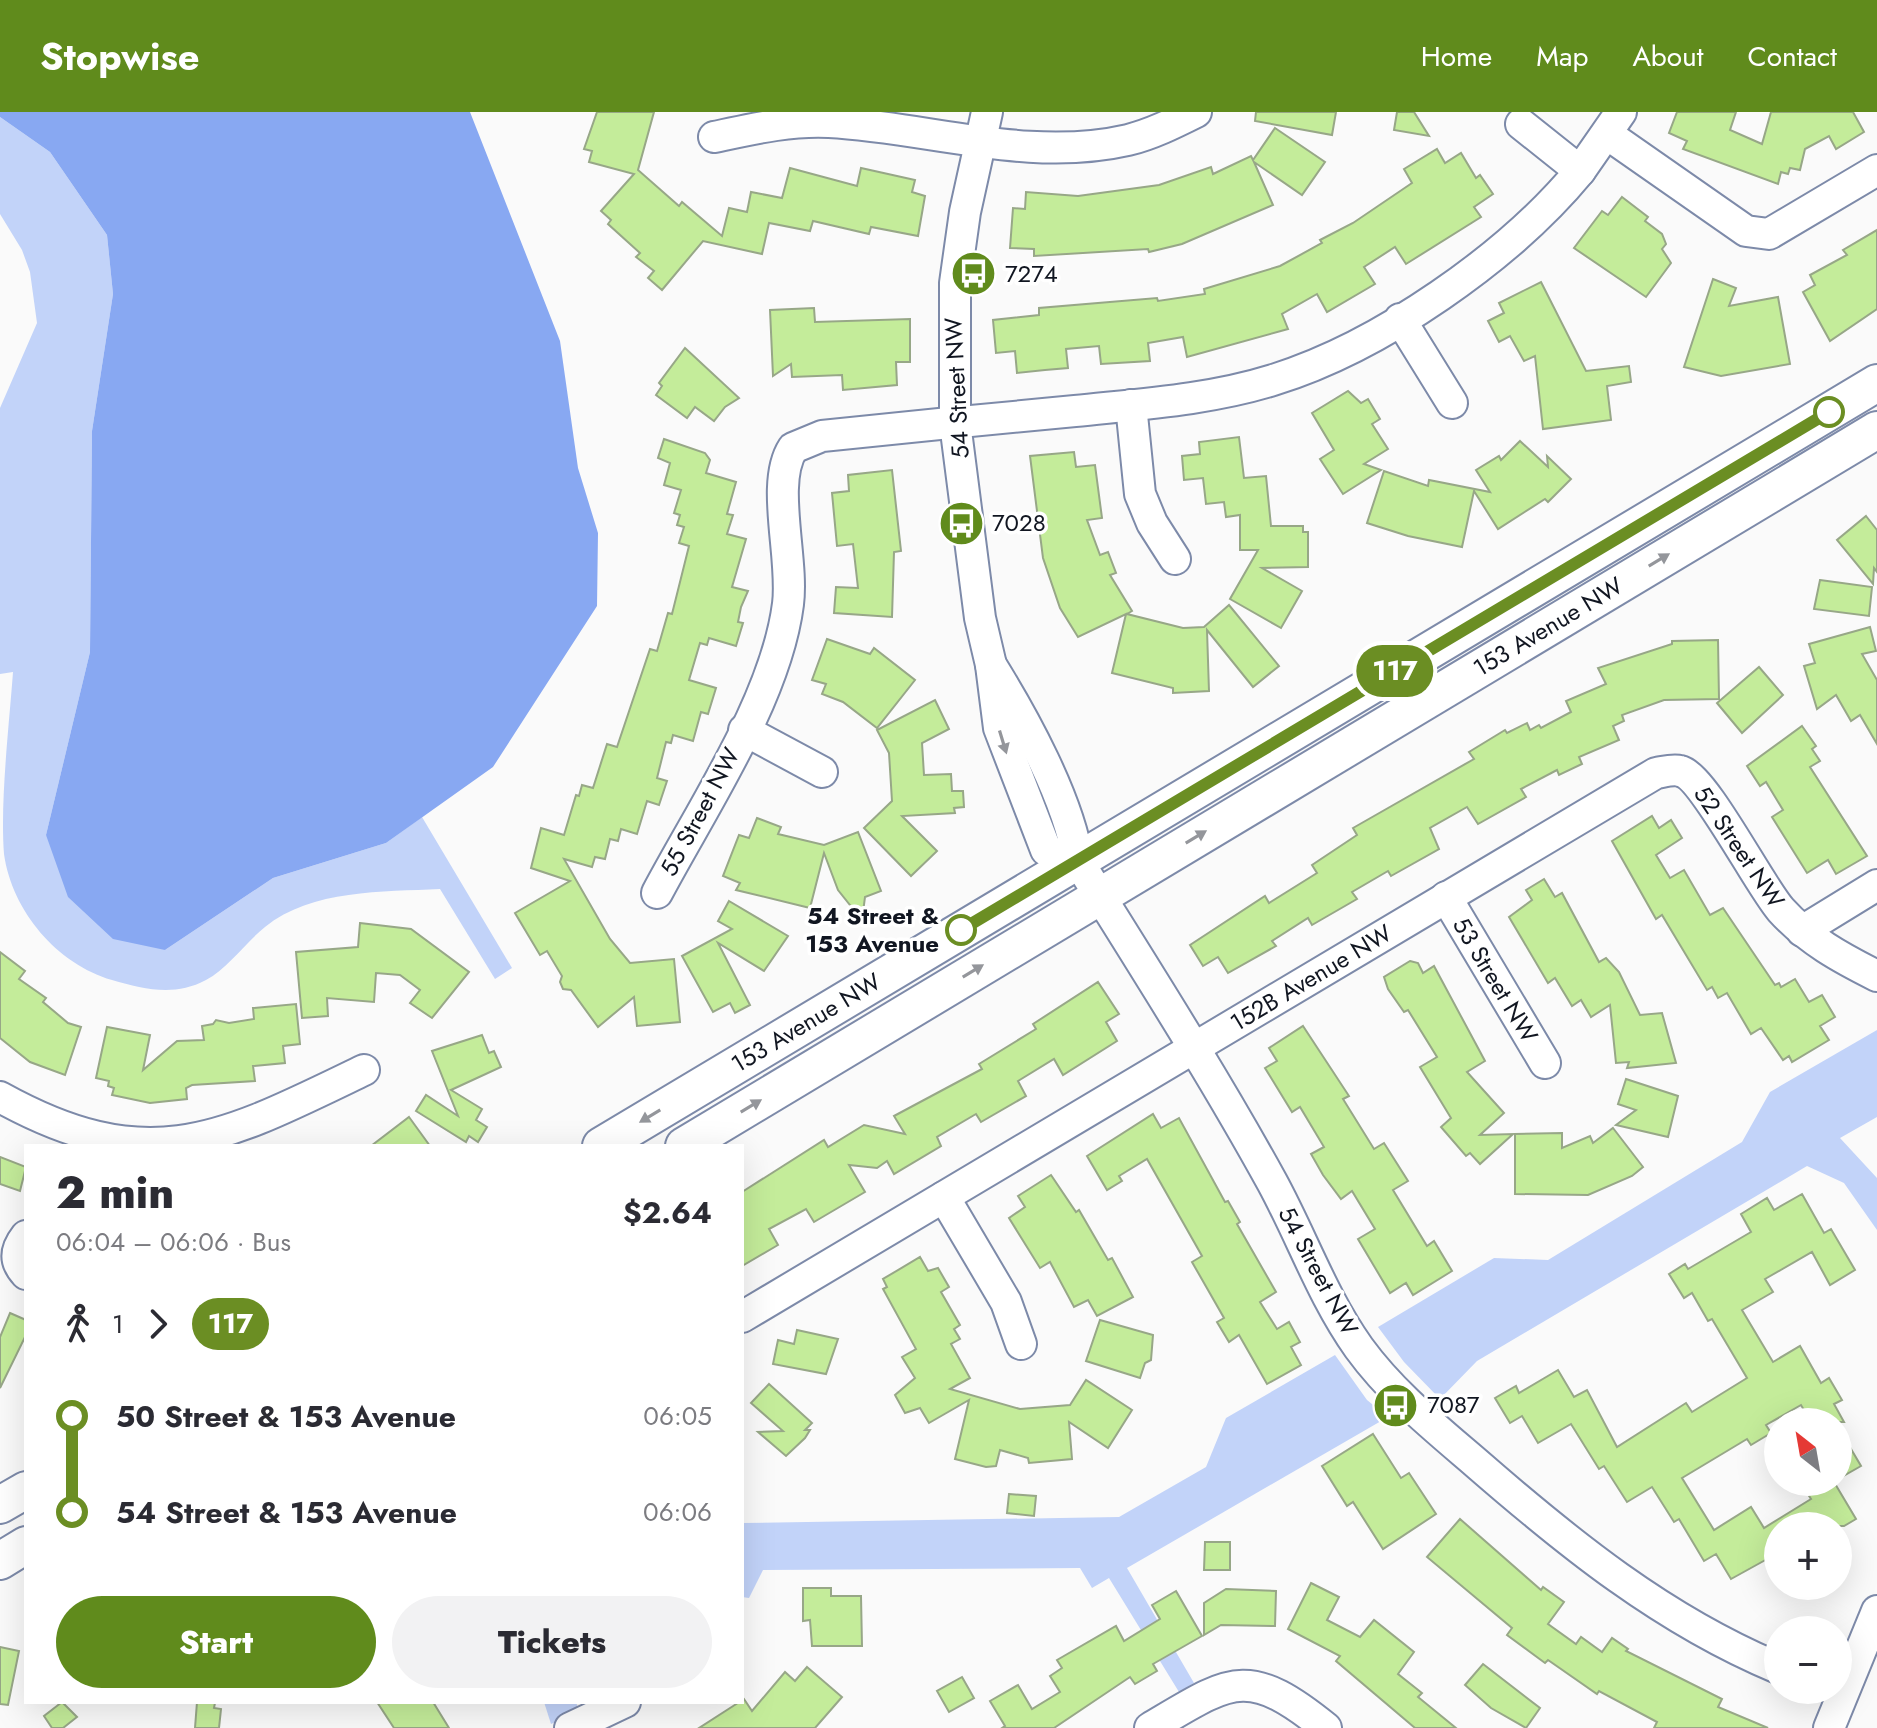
<!DOCTYPE html>
<meta charset="utf-8">
<style>
:root{--surface:#fff;--page:#f2f2f3;--text:#2b2b33;--muted:#7c7c81;--accent:#608b1c}
body{margin:0;font-family:Jost,sans-serif;background:var(--page);color:var(--text);height:100vh;display:flex;flex-direction:column;font-size:30px;white-space:nowrap}
*{box-sizing:border-box;margin:0}
p{font-size:26px;color:var(--muted)}
.icon{flex:none;width:44px;height:44px;fill:none;stroke:currentColor;stroke-width:2;stroke-linecap:round;stroke-linejoin:round}
.map{position:relative;flex:1;overflow:hidden}
.side{position:absolute;left:24px;top:1032px;width:720px;height:560px;display:flex;flex-direction:column;background:var(--surface);border-radius:0px;box-shadow:0 8px 32px #0002}
.side>*{flex:none}
.badge{padding:0 16px;border-radius:26px;font-size:28px;line-height:52px}
.needle{width:52px;rotate:329deg}
.controls{position:absolute;left:1764px;top:1296px;display:grid;gap:16px}
.controls a{display:grid;place-items:center;width:88px;height:88px;border-radius:50%;background:var(--surface);box-shadow:0 8px 32px #0002;font-size:40px}
.map>.badge{position:absolute;translate:-50% -50%;box-shadow:0 0 0 4px #fff}
.legs{display:flex;align-items:center;gap:12px;height:88px;padding:0 32px;font-size:26px}
.legs p{margin-inline-start:auto}
.headline{display:flex;align-items:center;justify-content:space-between;height:136px;padding:0 32px}
h1{font-size:44px;font-weight:800;line-height:60px}
.button{display:flex;gap:16px;margin-top:auto;padding:16px 32px}
.button a{flex:1;height:92px;border-radius:48px;background:var(--accent);color:#fff;font-size:32px;font-weight:800;line-height:92px;text-align:center}
.button a+a{background:var(--page);color:var(--text)}
ul{padding:0 32px;list-style:none}
li{display:flex;align-items:center;gap:28px;height:96px;font-size:30px}
li i{display:grid;place-items:center;width:12px;height:100%;margin:0 10px;background:currentColor}
li i::after{content:'';width:20px;height:20px;margin:-10px;border:6px solid;border-radius:50%;background:var(--surface)}
li p{margin-inline-start:auto}
li:first-child i{background:linear-gradient(#0000 50%,currentColor 0)}
li:last-child i{background:linear-gradient(currentColor 50%,#0000 0)}
header{display:flex;align-items:center;gap:48px;box-sizing:border-box;height:112px;padding:0 40px;background:var(--accent);color:#fff}
header strong{font-size:38px}
nav{display:flex;gap:44px;margin-inline-start:auto;font-size:28px}
.map>svg:first-child{display:block}
.green{fill:#c2d3f9}
.water{fill:#88a8f2}
.building{fill:#c4ec9a;stroke:#97a787;stroke-width:2}
.lines{fill:none;stroke-linecap:round;stroke-linejoin:round}
.minor-casing{stroke:#7d8aa9;stroke-width:34}
.major-casing{stroke:#7d8aa9;stroke-width:40}
.minor{stroke:#fff;stroke-width:30}
.major{stroke:#fff;stroke-width:36}
.oneway{fill:#94969b}
.line-1-casing{stroke:#fff;stroke-width:18}
.line-1{stroke:#6b8e23;stroke-width:12}
.stop-1-dot{fill:#fff;stroke:#6b8e23;stroke-width:4}
.labels{text-anchor:middle;stroke-width:7;stroke-linejoin:round;paint-order:stroke}
.poi-label{font-size:24px;fill:#111621;stroke:#fff;text-anchor:start}
.street-label{font-size:24px;fill:#111621;stroke:#fff}
.stop-label{font-size:24px;font-weight:bold;fill:#111621;stroke:#fff;text-anchor:end}
</style>
<header>
<strong>Stopwise</strong>
<nav><a>Home</a><a>Map</a><a>About</a><a>Contact</a></nav>
</header>
<div class="map">
<svg width="1877" height="1616" viewBox="0 0 1877 1616">
<rect width="100%" height="100%" fill="#fafafa"/>
<g class="green">
<path d="M0,5L50,40L107,123L113,182L92,319L90,540L46,723L165,838L273,766L386,731L422,705L512,856L495,867L440,777C383,780 312,777 265,815C245,831 228,856 206,868C174,885 144,877 112,868C57,852 12,799 4,742C0,689 9,615 13,560L0,562V296L37,211L30,160L22,138L0,102Z"/>
<polygon points="1877,918 1877,1005 1840,1026 1877,1066 1877,1118 1844,1071 1807,1054 1477,1249 1440,1287 1404,1250 1378,1215 1494,1146 1548,1148 1742,1030 1770,980"/>
<polygon points="1335,1243 1367,1288 1388,1305 1127,1456 1194,1571 1179,1580 1109,1466 1092,1476 1080,1456 763,1458 749,1486 742,1485 742,1411 1119,1405 1206,1355 1226,1306"/>
<polygon points="544,1590 576,1590 579,1599 551,1612"/>
</g>
<polygon class="water" points="0,0 470,0 560,229 578,356 598,421 597,494 493,655 386,731 273,766 165,838 113,827 68,785 46,723 90,540 92,319 113,182 107,123 50,40 0,5"/>
<g class="building">
<polygon points="597,0 654,0 638,58 679,94 682,90 722,124 729,96 747,100 751,80 782,86 790,56 857,74 861,56 915,68 912,80 925,84 918,124 871,115 869,122 813,109 810,119 769,111 762,142 703,129 662,178 648,166 654,159 636,145 640,141 608,112 611,108 601,99 634,62 589,50 592,39 584,37"/>
<polygon points="1256,0 1336,0 1332,23 1255,9"/>
<polygon points="1397,0 1414,0 1429,24 1394,18"/>
<polygon points="1677,0 1736,0 1730,18 1762,32 1771,0 1853,0 1864,20 1836,37 1829,24 1805,37 1800,58 1790,56 1788,62 1781,60 1778,72 1683,37 1687,29 1669,21"/>
<polygon points="1275,16 1325,50 1302,83 1254,50 1273,93 1182,132 1149,140 1148,137 1034,144 1034,137 1010,136 1013,96 1025,97 1026,80 1078,84 1159,73 1211,55 1213,62 1251,44 1253,48"/>
<polygon points="1437,37 1445,51 1461,41 1476,66 1480,63 1493,82 1474,95 1481,105 1406,152 1395,135 1364,155 1375,172 1327,200 1317,182 1282,202 1288,217 1187,245 1183,225 1148,231 1150,249 1101,252 1099,234 1066,237 1068,256 1045,258 1017,261 1015,239 996,241 993,208 1039,203 1039,196 1157,186 1158,189 1205,182 1204,177 1280,154 1322,131 1320,128 1353,111 1412,71 1404,57"/>
<polygon points="1622,85 1648,105 1645,109 1662,122 1666,132 1662,137 1671,151 1646,185 1574,136 1602,99 1608,103"/>
<polygon points="1877,118 1877,197 1830,229 1803,180 1815,173 1810,163 1847,143 1843,138"/>
<polygon points="1713,167 1736,176 1729,194 1778,185 1790,252 1721,264 1684,255"/>
<polygon points="1541,170 1586,259 1629,254 1631,270 1607,274 1611,308 1543,317 1535,244 1524,249 1510,224 1499,230 1488,209 1504,201 1499,191"/>
<polygon points="814,196 815,210 910,207 910,250 896,250 897,273 843,278 842,263 792,265 791,252 773,264 770,198"/>
<polygon points="685,236 739,286 725,295 714,309 695,295 687,306 656,283 662,274 659,271"/>
<polygon points="1348,279 1361,291 1368,287 1380,307 1372,312 1388,337 1364,352 1381,358 1343,382 1320,347 1334,338 1312,301"/>
<polygon points="1239,325 1244,366 1266,364 1271,414 1303,414 1303,420 1308,420 1308,455 1262,456 1302,479 1281,516 1230,487 1258,438 1240,438 1240,403 1226,405 1224,390 1206,392 1203,366 1184,368 1182,344 1200,342 1199,330"/>
<polygon points="664,327 705,341 710,348 706,361 736,370 727,402 733,403 727,422 746,427 732,475 748,479 741,495 738,510 743,511 736,534 709,526 707,533 700,531 689,568 716,576 708,602 701,600 693,629 673,623 671,631 666,630 657,666 667,669 659,693 647,689 637,722 621,717 618,729 610,727 605,747 595,745 592,755 564,747 610,827 630,851 674,847 680,910 637,914 634,885 598,915 571,878 563,877 560,870 562,864 547,839 540,843 515,801 570,769 531,756 541,716 564,723 576,683 579,684 582,673 593,676 607,632 617,635 650,537 657,539 668,501 672,502 689,434 679,431 684,415 677,413 680,403 674,401 681,378 664,373 670,351 658,346"/>
<polygon points="1520,329 1548,355 1547,344 1571,367 1548,390 1545,387 1498,417 1474,379 1462,435 1408,424 1367,411 1384,359 1428,374 1429,368 1490,380 1476,358 1499,344 1501,348"/>
<polygon points="1074,340 1076,355 1095,353 1102,406 1087,408 1100,443 1108,440 1116,461 1110,463 1132,499 1127,502 1183,516 1204,515 1229,493 1279,554 1253,575 1207,518 1209,579 1173,581 1173,576 1112,561 1126,502 1078,525 1060,496 1043,446 1030,344"/>
<polygon points="892,358 901,439 894,440 892,505 834,501 836,475 858,476 853,432 837,434 832,381 849,379 848,363"/>
<polygon points="1866,404 1877,418 1877,460 1874,456 1873,472 1837,428"/>
<polygon points="1820,468 1872,475 1869,504 1814,497"/>
<polygon points="1870,515 1876,539 1862,542 1877,568 1877,632 1860,603 1851,609 1836,583 1817,597 1804,554 1815,551 1809,532"/>
<polygon points="827,527 870,542 874,536 915,568 877,616 843,590 822,582 826,572 812,568"/>
<polygon points="1718,528 1719,587 1664,588 1622,603 1624,609 1613,614 1619,628 1579,645 1582,652 1559,663 1557,658 1521,677 1526,685 1478,712 1467,695 1430,716 1439,737 1391,764 1388,759 1352,780 1357,787 1312,813 1308,806 1272,829 1276,834 1228,861 1218,845 1203,854 1190,833 1265,784 1269,791 1317,761 1312,753 1357,723 1353,716 1474,647 1469,640 1505,618 1507,621 1527,611 1530,618 1539,613 1541,616 1571,600 1566,589 1606,572 1598,556 1672,532 1672,529"/>
<polygon points="1759,555 1783,583 1742,621 1717,591"/>
<polygon points="935,588 949,617 922,631 924,663 951,662 952,679 963,679 964,695 954,696 955,701 902,704 937,739 911,764 864,716 892,689 889,641 877,618"/>
<polygon points="1802,614 1816,634 1812,637 1820,649 1810,655 1867,744 1836,762 1828,748 1807,761 1772,705 1783,698 1766,670 1760,674 1747,654"/>
<polygon points="1652,704 1659,716 1671,708 1682,726 1656,743 1670,766 1684,758 1710,803 1723,796 1775,873 1779,871 1781,875 1795,867 1809,890 1822,883 1835,905 1820,914 1829,928 1792,950 1789,944 1783,948 1761,916 1751,922 1727,881 1718,886 1712,875 1707,878 1662,803 1656,807 1612,729"/>
<polygon points="757,706 781,715 778,722 824,733 858,720 881,779 865,785 862,808 838,778 824,741 810,796 736,778 740,771 723,764 739,723 749,726"/>
<polygon points="1544,767 1555,785 1562,781 1599,850 1606,846 1619,860 1640,903 1662,901 1676,951 1627,956 1629,950 1616,951 1610,893 1591,905 1581,888 1572,894 1555,866 1548,871 1509,805 1532,788 1526,778"/>
<polygon points="729,789 788,824 764,859 718,831 750,893 735,901 730,891 713,900 682,844 732,817 718,809"/>
<polygon points="360,811 411,817 469,860 432,906 410,891 420,878 400,863 376,861 374,890 327,886 328,904 302,906 296,840 358,835"/>
<polygon points="0,840 25,859 19,867 46,886 43,890 68,911 81,915 65,963 30,950 0,926"/>
<polygon points="1410,849 1418,851 1423,861 1434,854 1485,949 1467,960 1504,1001 1480,1023 1513,1022 1480,1052 1470,1041 1466,1044 1441,1015 1451,1006 1420,955 1437,945 1408,898 1404,900 1388,877 1384,865"/>
<polygon points="1098,870 1119,902 1106,910 1117,929 1063,963 1054,947 1018,969 1026,984 981,1010 976,1002 937,1025 941,1034 894,1062 887,1049 877,1056 849,1053 865,1080 814,1110 806,1097 769,1117 778,1133 742,1154 742,1080 824,1028 828,1035 864,1013 905,1022 894,1004 982,957 979,952 1036,917 1033,912"/>
<polygon points="296,892 300,932 283,934 285,951 253,954 255,969 192,973 186,976 187,987 150,991 112,983 114,976 108,974 109,969 96,966 107,915 150,923 143,958 177,929 204,928 202,914 213,912 216,908 229,911 254,907 253,896"/>
<polygon points="1303,914 1349,984 1343,987 1374,1037 1384,1031 1408,1069 1393,1078 1427,1134 1434,1129 1452,1159 1413,1183 1406,1171 1390,1181 1358,1127 1375,1117 1352,1079 1341,1087 1323,1063 1311,1042 1324,1035 1300,995 1292,1000 1265,956 1277,949 1269,936"/>
<polygon points="482,923 489,941 494,939 501,955 451,978 482,997 476,1008 487,1015 478,1030 469,1024 466,1030 416,999 426,983 458,1004 432,939"/>
<polygon points="1626,967 1678,984 1668,1025 1616,1013 1636,998 1618,992"/>
<polygon points="1153,1002 1161,1016 1179,1006 1225,1090 1228,1089 1240,1110 1237,1112 1276,1180 1260,1190 1277,1217 1289,1210 1300,1230 1291,1235 1301,1253 1267,1272 1239,1223 1229,1230 1217,1210 1224,1206 1192,1150 1202,1144 1147,1047 1119,1064 1122,1069 1107,1078 1087,1044"/>
<polygon points="409,1005 430,1034 371,1034"/>
<polygon points="1613,1016 1643,1055 1632,1064 1588,1083 1515,1082 1515,1022 1562,1021 1562,1036 1590,1024 1593,1031"/>
<polygon points="0,1045 26,1055 20,1079 0,1072"/>
<polygon points="1051,1063 1076,1100 1079,1098 1108,1148 1112,1146 1133,1185 1097,1204 1088,1188 1074,1195 1050,1150 1040,1156 1009,1106 1025,1095 1018,1084"/>
<polygon points="1802,1082 1824,1121 1831,1117 1855,1158 1830,1173 1812,1140 1765,1167 1773,1180 1742,1198 1773,1250 1800,1234 1821,1271 1829,1266 1842,1288 1834,1292 1844,1310 1811,1310 1801,1293 1766,1313 1771,1321 1751,1333 1747,1327 1682,1366 1714,1418 1751,1395 1764,1416 1811,1387 1804,1376 1814,1370 1834,1370 1856,1407 1844,1414 1778,1414 1778,1441 1731,1467 1716,1442 1704,1449 1679,1407 1674,1410 1652,1375 1627,1390 1604,1354 1599,1357 1571,1312 1538,1331 1522,1304 1510,1311 1495,1286 1516,1274 1519,1281 1558,1258 1574,1285 1587,1278 1617,1335 1686,1291 1692,1300 1747,1266 1712,1207 1708,1209 1692,1181 1684,1186 1669,1162 1685,1152 1688,1157 1751,1120 1741,1102 1767,1086 1774,1098"/>
<polygon points="920,1145 928,1159 938,1156 949,1175 941,1180 960,1213 954,1217 960,1227 951,1232 970,1266 950,1277 1020,1297 1070,1293 1086,1268 1132,1298 1108,1336 1069,1310 1072,1347 1029,1351 1028,1346 1000,1338 996,1354 986,1355 955,1347 969,1288 929,1311 920,1296 905,1301 895,1283 915,1266 902,1245 916,1237 883,1177 887,1175 883,1167"/>
<polygon points="10,1201 26,1208 26,1223 0,1276 0,1225"/>
<polygon points="1100,1208 1153,1223 1151,1248 1145,1251 1140,1266 1086,1249"/>
<polygon points="797,1218 838,1227 826,1262 773,1252 778,1228 794,1232"/>
<polygon points="769,1272 812,1311 805,1318 810,1318 805,1326 786,1344 758,1320 783,1319 751,1291"/>
<polygon points="1838,1315 1861,1354 1838,1367"/>
<polygon points="1373,1322 1401,1366 1409,1361 1436,1402 1383,1437 1353,1390 1347,1394 1322,1354"/>
<polygon points="1009,1382 1036,1384 1034,1404 1007,1401"/>
<polygon points="1460,1407 1541,1478 1543,1475 1564,1490 1548,1512 1576,1532 1581,1525 1602,1540 1612,1526 1628,1537 1626,1539 1722,1587 1718,1595 1768,1616 1654,1616 1657,1610 1599,1579 1597,1582 1548,1548 1545,1551 1507,1523 1512,1516 1427,1445"/>
<polygon points="1205,1430 1230,1430 1230,1458 1204,1458"/>
<polygon points="1311,1471 1339,1485 1327,1508 1360,1525 1374,1508 1414,1540 1398,1562 1422,1581 1418,1585 1456,1616 1415,1616 1336,1549 1340,1544 1288,1517"/>
<polygon points="803,1476 831,1476 831,1484 861,1484 862,1534 812,1534 810,1508 803,1509"/>
<polygon points="1226,1477 1276,1479 1275,1514 1221,1513 1204,1523 1204,1491"/>
<polygon points="1176,1479 1202,1524 1153,1552 1157,1559 1135,1572 1130,1565 1054,1616 1002,1616 1005,1614 990,1589 1018,1573 1032,1597 1060,1580 1050,1564 1062,1556 1057,1548 1116,1514 1124,1529 1160,1507 1152,1493"/>
<polygon points="0,1535 19,1539 8,1593 0,1592"/>
<polygon points="1483,1552 1540,1596 1526,1616 1491,1596 1465,1573"/>
<polygon points="807,1555 842,1585 815,1616 699,1616 744,1587 752,1599 785,1560 795,1569"/>
<polygon points="962,1565 974,1586 949,1600 937,1579"/>
<polygon points="62,1590 77,1605 63,1616 52,1616 44,1604"/>
<polygon points="197,1590 215,1591 214,1596 221,1597 219,1616 195,1616"/>
<polygon points="377,1590 433,1590 449,1616 394,1616"/>
</g>
<g class="lines">
<defs>
<g id="minor">
<polyline points="987,0 965,100 955,171 955,311 980,506 991,553 999,616 1046,738 1078,749"/>
<polyline points="1607,22 1746,119 1769,122 1877,58"/>
<path d="M714,25C752,17 790,8 829,10C928,15 1028,51 1128,28C1152,22 1174,11 1196,0"/>
<polyline points="1580,59 1621,0"/>
<polyline points="1400,207 1452,291"/>
<polyline points="1131,293 1140,382 1152,411 1175,447"/>
<path d="M991,553C1024,606 1069,688 1078,749C1144,855 1212,961 1272,1070C1302,1125 1322,1184 1359,1236C1391,1280 1433,1314 1475,1350C1568,1431 1663,1508 1778,1556"/>
<polyline points="744,618 822,660"/>
<path d="M657,781C702,696 776,587 788,492C794,446 770,371 793,336L822,324C906,315 991,307 1075,299C1141,292 1209,288 1273,268C1380,235 1509,145 1580,59L1521,12"/>
<polyline points="1446,785 1545,951"/>
<polyline points="1802,819 1877,773"/>
<path d="M0,985C150,1068 223,1026 364,958"/>
<polyline points="944,1085 1006,1190 1021,1232"/>
<path d="M26,1124C15,1138 14,1149 26,1162"/>
<path d="M742,1205L1656,661C1663,660 1673,657 1680,659C1704,664 1759,773 1781,798C1808,828 1841,846 1877,864"/>
<polyline points="570,1616 625,1590"/>
<path d="M1150,1616C1231,1568 1247,1552 1326,1616"/>
<polyline points="1829,1616 1877,1499"/>
</g>
<g id="major">
<polyline points="601,1034 1877,271"/>
<polyline points="684,1034 1877,318"/>
<polyline points="0,1393 26,1378"/>
<polyline points="0,1449 26,1433"/>
</g>
</defs>
<use href="#minor" class="minor-casing"/>
<use href="#major" class="major-casing"/>
<use href="#minor" class="minor"/>
<use href="#major" class="major"/>
</g>
<defs><path id="oneway-solid" d="M-6-.8H1V-3.2L6.5 0L1 3.2V.8H-6Z" transform="scale(2)"/></defs>
<g class="oneway">
<use href="#oneway-solid" transform="translate(1659 448) rotate(-31)"/>
<use href="#oneway-solid" transform="translate(1003 630) rotate(73)"/>
<use href="#oneway-solid" transform="translate(1196 725) rotate(-31)"/>
<use href="#oneway-solid" transform="translate(973 859) rotate(-31)"/>
<use href="#oneway-solid" transform="translate(751 994) rotate(-31)"/>
<use href="#oneway-solid" transform="translate(650 1004) rotate(149)"/>
</g>
<g class="lines">
<defs>
<polyline id="line-1" points="961,818 1829,300"/>
</defs>
<use href="#line-1" class="line-1-casing"/>
<use href="#line-1" class="line-1"/>
</g>
<defs>
<symbol id="bus-disc" viewBox="-11 -11 22 22"><circle r="9.5" fill="#608b1c" stroke="#fff"/><path d="M-5-6H5V4H4V6H2V4H-2V6H-4V4H-5ZM-3.5-4V0h7V-4ZM-3.5 1.2v1.5H-2V1.2ZM2 1.2v1.5H3.5V1.2Z" fill="#fff"/></symbol>
</defs>
<g fill-rule="evenodd">
<use href="#bus-disc" x="948" y="136" width="51" height="51"/>
<use href="#bus-disc" x="936" y="386" width="51" height="51"/>
<use href="#bus-disc" x="1370" y="1268" width="51" height="51"/>
</g>
<g class="stop-1-dot">
<circle cx="1829" cy="300" r="14"/>
<circle cx="961" cy="818" r="14"/>
</g>
<g class="labels">
<g class="poi-label">
<text x="1005" y="170">7274</text>
<text x="992" y="419">7028</text>
<text x="1427" y="1301">7087</text>
</g>
<g class="street-label">
<text transform="translate(957 276) rotate(-93)" y="8">54 Street NW</text>
<text transform="translate(1548 515) rotate(-31)" y="8">153 Avenue NW</text>
<text transform="translate(700 700) rotate(-62)" y="8">55 Street NW</text>
<text transform="translate(1739 735) rotate(56)" y="8">52 Street NW</text>
<text transform="translate(1311 866) rotate(-31)" y="8">152B Avenue NW</text>
<text transform="translate(1495 868) rotate(59)" y="8">53 Street NW</text>
<text transform="translate(806 911) rotate(-31)" y="8">153 Avenue NW</text>
<text transform="translate(1318 1159) rotate(62)" y="8">54 Street NW</text>
</g>
<g class="stop-label">
<text x="939" y="812">54 Street &amp;<tspan x="939" dy="28">153 Avenue</tspan></text>
</g>
</g>
</svg>
<div class="controls">
<a><svg class="needle" viewBox="-14 -14 28 28"><path d="M0-13l5 13h-10z" fill="#e53935"/><path d="M0 13l5-13h-10z" fill="#7c7c81"/></svg></a>
<a>+</a>
<a>−</a>
</div>
<b class="badge" style="left:1395px;top:559px;background:#6b8e23;color:#fff">117</b>
<section class="side">
<div class="headline"><div><h1>2 min</h1><p>06:04 – 06:06 · Bus</p></div><b>$2.64</b></div>
<div class="legs"><svg class="icon" aria-label="walk" viewBox="0 0 24 24"><circle cx="13" cy="4" r="2"/><path d="M13 8l-2 6 4 7M11 14l-3 7M7 12l3-4h3l4 4"/></svg>1<svg class="icon" aria-label="forward" viewBox="0 0 24 24"><path d="M9 5l7 7-7 7"/></svg><b class="badge" style="background:#6b8e23;color:#fff">117</b></div>
<ul>
<li><i style="color:#6b8e23"></i><b>50 Street &amp; 153 Avenue</b><p>06:05</p></li>
<li><i style="color:#6b8e23"></i><b>54 Street &amp; 153 Avenue</b><p>06:06</p></li>
</ul>
<div class="button"><a>Start</a><a>Tickets</a></div>
</section>
</div>
